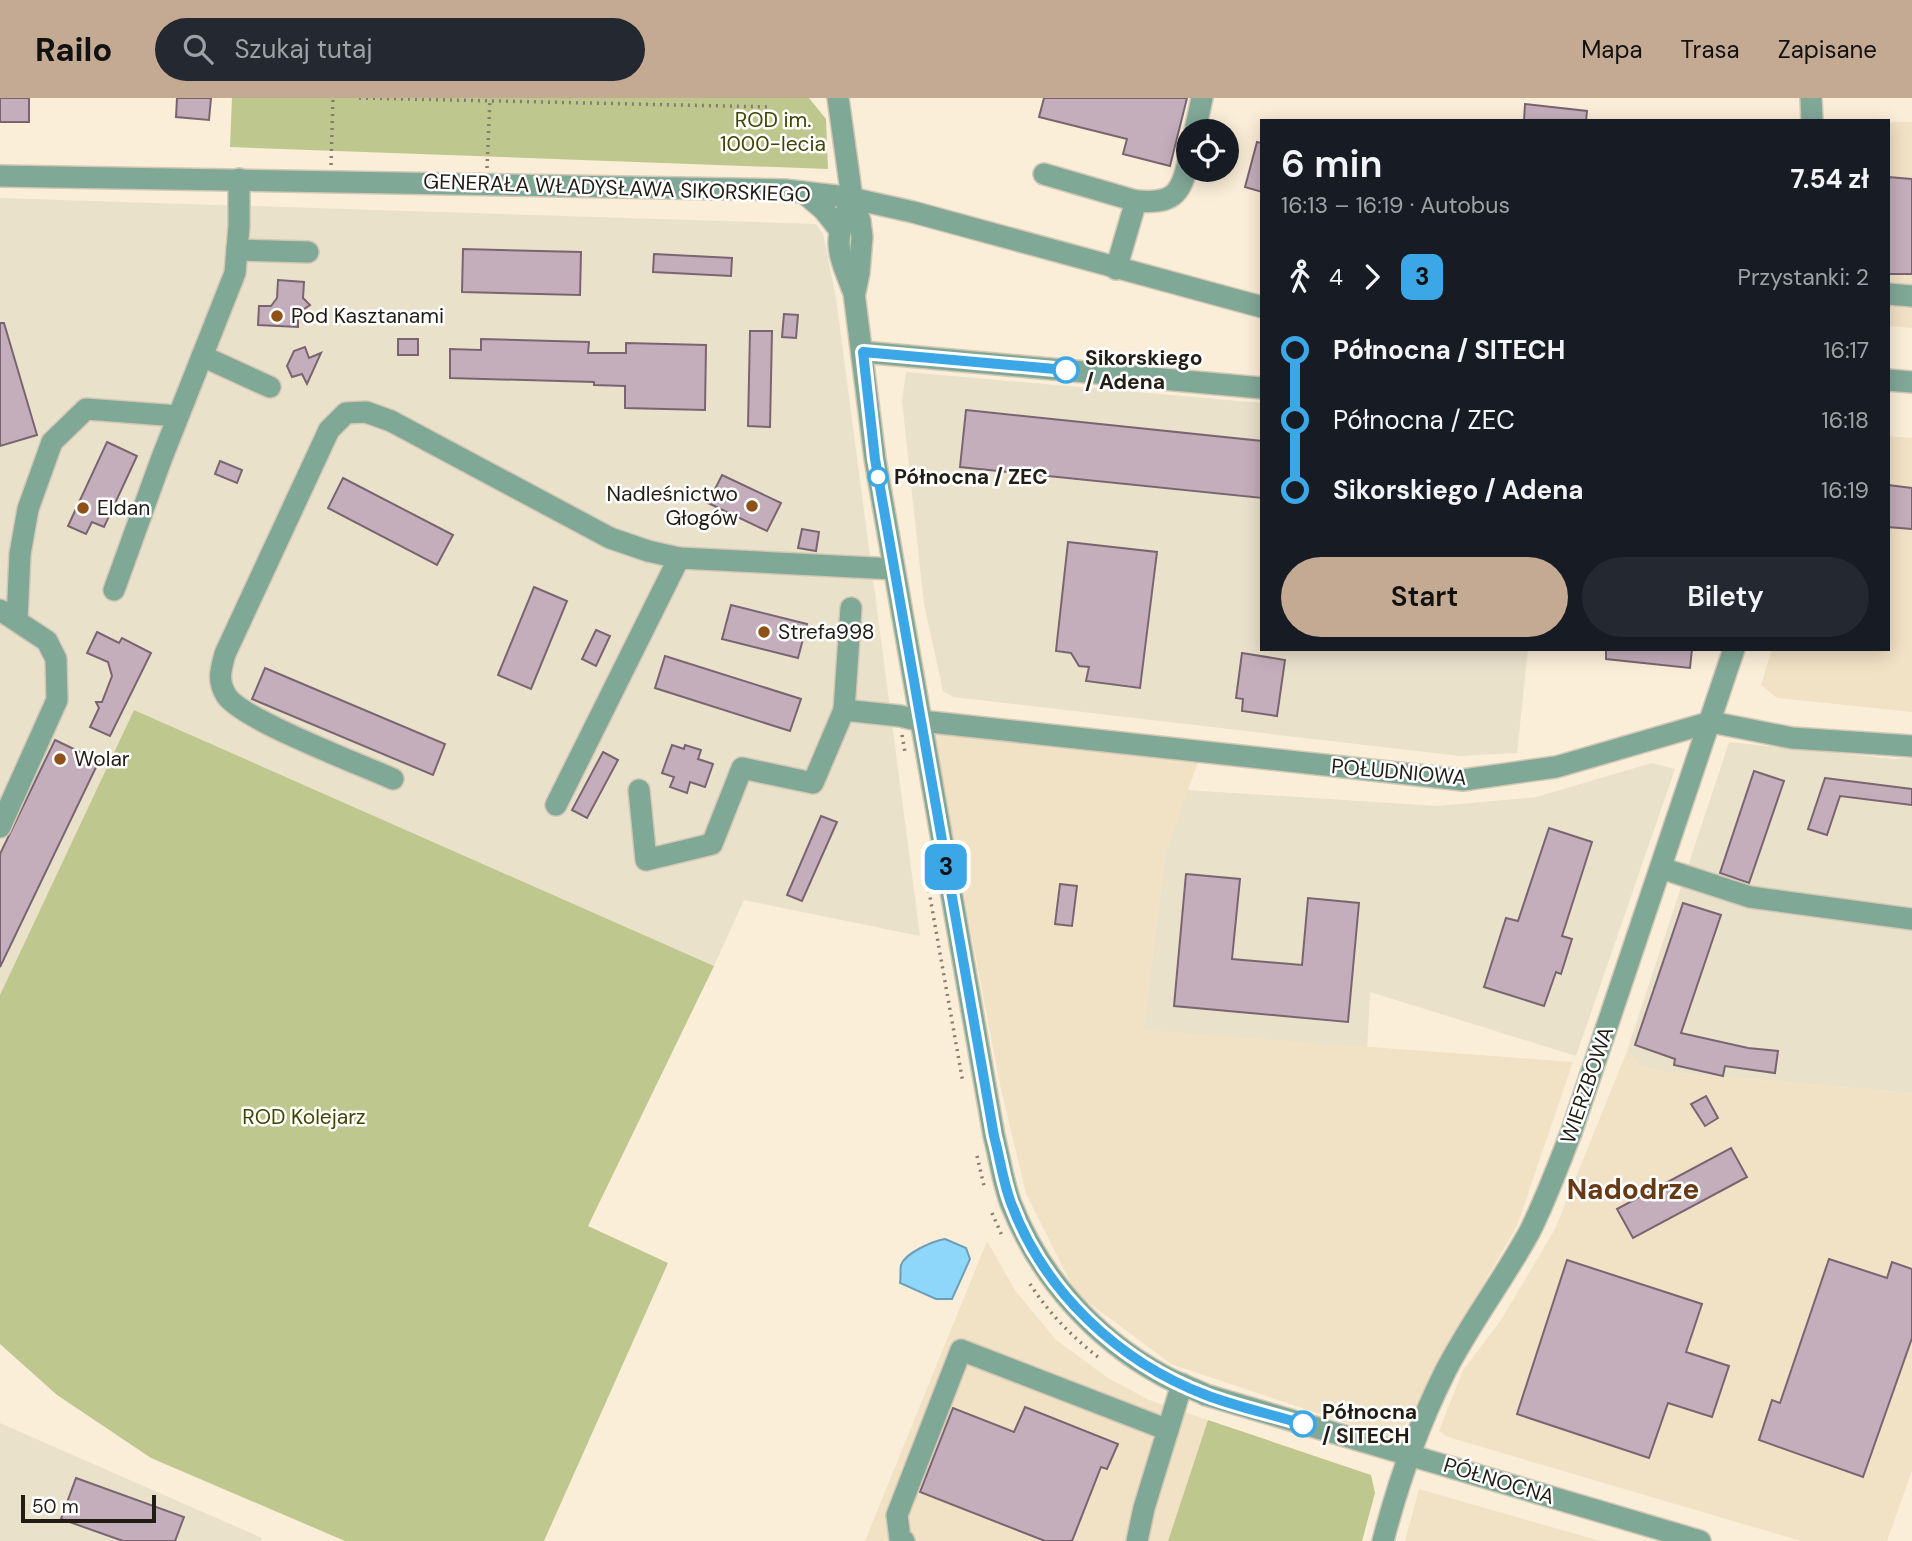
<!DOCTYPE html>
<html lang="pl">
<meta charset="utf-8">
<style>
:root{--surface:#171b24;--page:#242831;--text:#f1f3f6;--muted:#9ea1a6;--accent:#c5aa93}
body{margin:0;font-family:"DM Sans",sans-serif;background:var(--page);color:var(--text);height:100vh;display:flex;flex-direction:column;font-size:26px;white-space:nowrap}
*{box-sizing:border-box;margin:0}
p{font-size:23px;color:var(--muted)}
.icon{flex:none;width:38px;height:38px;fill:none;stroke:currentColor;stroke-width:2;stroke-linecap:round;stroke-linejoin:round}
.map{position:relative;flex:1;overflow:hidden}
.side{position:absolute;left:1260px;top:21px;width:630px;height:532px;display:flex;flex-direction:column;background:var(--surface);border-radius:0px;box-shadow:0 4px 18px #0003}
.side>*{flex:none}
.badge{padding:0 14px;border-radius:10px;font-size:24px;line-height:46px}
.controls{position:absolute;left:1176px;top:21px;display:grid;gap:14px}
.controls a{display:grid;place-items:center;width:63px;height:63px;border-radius:50%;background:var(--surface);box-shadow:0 4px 18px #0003;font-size:35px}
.scale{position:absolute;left:21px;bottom:18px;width:135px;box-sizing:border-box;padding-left:7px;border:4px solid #211d15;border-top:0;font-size:19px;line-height:24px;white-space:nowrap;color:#211d15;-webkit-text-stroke:5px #fff;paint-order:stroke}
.map>.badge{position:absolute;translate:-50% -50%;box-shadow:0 0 0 4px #fff}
.legs{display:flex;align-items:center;gap:10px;height:77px;padding:0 21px;font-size:23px}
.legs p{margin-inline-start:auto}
.overview{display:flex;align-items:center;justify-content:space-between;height:119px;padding:0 21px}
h1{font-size:38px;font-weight:600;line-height:52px}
.cta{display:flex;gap:14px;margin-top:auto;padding:14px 21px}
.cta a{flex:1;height:80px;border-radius:42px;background:var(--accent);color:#111;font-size:28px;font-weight:600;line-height:80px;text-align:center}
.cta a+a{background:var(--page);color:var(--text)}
ul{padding:0 21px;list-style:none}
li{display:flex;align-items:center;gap:24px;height:70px;font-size:26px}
li i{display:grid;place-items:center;width:10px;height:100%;margin:0 9px;background:currentColor}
li i::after{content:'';width:18px;height:18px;margin:-9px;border:5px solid;border-radius:50%;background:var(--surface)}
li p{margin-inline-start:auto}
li:first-child i{background:linear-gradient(#0000 50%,currentColor 0)}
li:last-child i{background:linear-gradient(currentColor 50%,#0000 0)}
header{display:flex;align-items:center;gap:42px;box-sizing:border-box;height:98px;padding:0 35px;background:var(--accent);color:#111}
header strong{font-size:33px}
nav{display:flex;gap:38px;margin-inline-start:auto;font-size:24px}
.search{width:490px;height:63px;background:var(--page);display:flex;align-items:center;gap:18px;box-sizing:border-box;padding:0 24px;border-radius:38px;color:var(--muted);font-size:26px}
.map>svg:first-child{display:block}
.commercial{fill:#eae1cb}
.built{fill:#f1e1c5}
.green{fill:#bec78d}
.water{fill:#8fd6fb;stroke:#6e9eb6;stroke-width:2}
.building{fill:#c4aebb;stroke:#796571;stroke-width:2}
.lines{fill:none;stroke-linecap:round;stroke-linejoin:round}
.minor-casing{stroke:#d4c8b5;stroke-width:24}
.path{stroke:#857d6f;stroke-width:3.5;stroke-dasharray:2 5;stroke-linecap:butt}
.minor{stroke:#80a897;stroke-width:21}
.line-1-casing{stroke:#fff;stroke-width:16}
.line-1{stroke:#3ba7e7;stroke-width:10}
.poi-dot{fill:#905119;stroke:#fff;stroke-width:2.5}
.stop-1-dot{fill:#fff;stroke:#3ba7e7;stroke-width:3.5}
.labels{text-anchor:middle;stroke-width:5;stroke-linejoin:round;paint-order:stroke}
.park-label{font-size:21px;fill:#404602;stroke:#fff}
.street-label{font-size:21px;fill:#211d15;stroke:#fff}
.poi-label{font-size:21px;fill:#211d15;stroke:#fff;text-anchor:start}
.stop-label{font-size:21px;font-weight:bold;fill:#211d15;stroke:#fff;text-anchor:start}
.district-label{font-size:28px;font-weight:bold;fill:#663a15;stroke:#fff}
</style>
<header>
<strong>Railo</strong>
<div class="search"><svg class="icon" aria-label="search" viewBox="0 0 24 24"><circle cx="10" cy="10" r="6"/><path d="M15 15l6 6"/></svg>Szukaj tutaj</div>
<nav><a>Mapa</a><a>Trasa</a><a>Zapisane</a></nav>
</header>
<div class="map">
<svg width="1912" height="1443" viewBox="0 0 1912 1443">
<rect width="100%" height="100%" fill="#fbeed8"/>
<g class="commercial">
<polygon points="0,100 816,126 823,136 836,200 920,838 744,802 714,868 134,612 0,897"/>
<polygon points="906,274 1262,305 1262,551 1528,551 1517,655 1460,658 953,599 943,593 924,506 902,303"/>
<polygon points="1729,644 1894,661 1912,660 1912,995 1665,974 1641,968 1627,953"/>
<polygon points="1652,665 1675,671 1576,958 1370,894 1367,953 1143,932 1165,757 1187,692 1438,708 1536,699"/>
<polygon points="0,1325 262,1440 261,1443 0,1443"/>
</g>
<g class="built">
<polygon points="1888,24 1912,24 1912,230 1888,228"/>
<polygon points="1888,338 1912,340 1912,614 1777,600 1761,587 1772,551 1888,551"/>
<polygon points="933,634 1198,664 1165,757 1143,932 1573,964 1517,1128 1452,1240 1397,1342 1171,1266 1076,1195 1026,1096 1000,987"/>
<polygon points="1627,953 1641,968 1665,974 1912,995 1912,1373 1887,1443 1801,1443 1448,1339 1439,1333 1463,1272 1501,1222 1555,1131"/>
<polygon points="987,1143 1015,1192 1056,1242 1108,1280 1149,1302 1208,1322 1168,1443 865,1443"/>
<polygon points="1419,1391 1600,1443 1405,1443"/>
</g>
<g class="green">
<polygon points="232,0 809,0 826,21 828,71 230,49"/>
<polygon points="134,612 714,868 588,1128 668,1165 544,1443 345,1443 151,1360 57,1297 0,1246 0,897"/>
<polygon points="1208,1322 1371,1377 1375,1395 1362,1443 1168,1443"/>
</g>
<path class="water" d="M945,1141L966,1150L970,1161L952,1201H936L900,1185C901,1179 900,1172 901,1167C905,1155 933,1143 945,1141Z"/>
<g class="building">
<rect x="0" y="0" width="29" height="24"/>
<polygon points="177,0 211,0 209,22 176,19"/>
<polygon points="1044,0 1187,0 1170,68 1123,56 1127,41 1039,19"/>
<polygon points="1525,6 1587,13 1586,23 1524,23"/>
<polygon points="1257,44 1262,45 1262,94 1245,89"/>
<polygon points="1888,79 1912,81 1912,176 1888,176"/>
<polygon points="463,151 581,154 580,197 462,194"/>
<polygon points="654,156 732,160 731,178 653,174"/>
<polygon points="278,182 304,184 303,200 310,207 298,215 298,229 258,227 259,208 271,208 277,200"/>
<polygon points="784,216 798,217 796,240 782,239"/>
<polygon points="0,225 4,225 37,337 0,348"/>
<polygon points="750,233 772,233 770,329 748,328"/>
<rect x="398" y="241" width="20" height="16"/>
<polygon points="481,241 589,244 588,255 626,255 626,245 706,247 705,312 625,310 625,288 594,287 594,284 450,280 450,251 481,252"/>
<polygon points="305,249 309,260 321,255 307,286 302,276 292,279 287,268 294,253"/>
<polygon points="966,312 1262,343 1262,400 960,369"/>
<polygon points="107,344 137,358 104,429 92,424 86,436 68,428"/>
<polygon points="220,363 242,372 237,385 215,376"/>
<polygon points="722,377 781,405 767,433 708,405"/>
<polygon points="343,380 453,437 437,467 328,410"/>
<polygon points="1888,387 1912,390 1912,431 1888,429"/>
<polygon points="802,431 819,434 816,453 798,450"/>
<polygon points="1068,444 1157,454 1140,590 1086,583 1089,569 1079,568 1071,555 1056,553"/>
<polygon points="534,489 567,503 531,591 498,577"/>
<polygon points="731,507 807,526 798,560 722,541"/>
<polygon points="596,532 610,538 596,568 582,561"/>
<polygon points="97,534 119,545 122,540 151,555 110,638 90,629 99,610 96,604 102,604 112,578 108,564 87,555"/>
<polygon points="1606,551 1692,551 1690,570 1606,561"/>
<polygon points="1242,555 1285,562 1277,618 1242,613 1243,601 1236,600"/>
<polygon points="665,558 801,601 790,633 655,590"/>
<polygon points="265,570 445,646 433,677 252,601"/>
<polygon points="55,642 99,663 0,869 0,756"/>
<polygon points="672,647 684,651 685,647 701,652 698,661 713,666 705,689 690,684 687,695 670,689 674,679 662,675"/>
<polygon points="603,654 618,662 587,720 572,712"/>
<polygon points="1754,673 1784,683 1749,785 1720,775"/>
<polygon points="1825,680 1912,691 1912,707 1840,698 1827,737 1808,731"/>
<polygon points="821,718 837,724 802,803 787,797"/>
<polygon points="1549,730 1592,744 1562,838 1572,841 1561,876 1556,874 1544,908 1484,889 1506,820 1518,823"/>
<polygon points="1186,776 1240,781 1232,861 1302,867 1308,800 1359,805 1348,924 1174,908"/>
<polygon points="1060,786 1077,788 1072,828 1055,826"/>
<polygon points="1683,805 1721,817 1681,935 1748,950 1778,953 1775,975 1725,968 1723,978 1674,967 1675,961 1635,947"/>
<polygon points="1706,998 1718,1020 1705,1028 1691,1006"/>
<polygon points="1731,1050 1747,1079 1633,1140 1617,1111"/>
<polygon points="1829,1161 1887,1180 1892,1164 1912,1171 1912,1240 1863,1379 1759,1342 1772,1302 1780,1305"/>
<polygon points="1567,1162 1702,1206 1686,1254 1729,1268 1712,1319 1668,1305 1649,1360 1517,1316"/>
<polygon points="1025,1309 1118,1346 1107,1371 1101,1369 1072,1443 1045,1443 920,1394 953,1310 1014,1334"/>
<polygon points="76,1380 184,1419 175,1443 123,1443 61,1421"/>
</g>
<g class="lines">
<defs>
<g id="minor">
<polyline points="838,0 852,100 860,123 862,139 859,175 855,194"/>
<polyline points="1811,0 1812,23"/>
<polyline points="1195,33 1202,0"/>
<polyline points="1044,76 1136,103"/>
<polyline points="0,78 785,92 846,99 913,114 1262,209"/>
<polyline points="803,94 824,112 839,131"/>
<path d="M852,100C832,145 837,151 854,195L875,361L994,1038C1000,1061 1003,1085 1011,1106C1040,1179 1094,1240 1162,1277C1176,1285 1192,1290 1206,1297L1700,1443"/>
<polyline points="237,152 308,154"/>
<path d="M1116,171L1136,103C1171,106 1181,98 1188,64"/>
<polyline points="1888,196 1912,198"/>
<polyline points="863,254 1262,290"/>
<polyline points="202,258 270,289"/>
<polyline points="1888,282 1912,284"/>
<polyline points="114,492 161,362 235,175 239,128 239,81"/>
<polyline points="0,512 47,543 56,561 57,602 0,729"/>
<polyline points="17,522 20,456 28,411 52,344 86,311 178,318"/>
<polyline points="844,612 851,510"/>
<path d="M393,681C362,667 240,621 226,597C217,582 221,571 225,556L329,332L346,315L366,314L391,323L610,440L648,453L679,460L894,471"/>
<polyline points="639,692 646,762 712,746 742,670 813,685 844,612 900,618 921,623 1463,682 1556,669 1711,624 1792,640 1912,648"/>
<polyline points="556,707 679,460"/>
<polyline points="1661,770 1750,799 1912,821"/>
<polyline points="904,1443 900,1441 897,1417 961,1252 1168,1332"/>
<polyline points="1137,1443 1144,1410 1182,1286"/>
<path d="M1383,1443C1398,1385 1418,1328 1445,1274C1470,1225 1504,1181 1530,1133C1546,1101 1558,1068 1571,1035L1734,551"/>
</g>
</defs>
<use href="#minor" class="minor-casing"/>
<g class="path">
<polyline points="359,0 771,9"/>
<polyline points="331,67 333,0"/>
<polyline points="487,70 490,1"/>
<polyline points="902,637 905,654"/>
<polyline points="924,765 963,985"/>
<polyline points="977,1058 984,1088"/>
<polyline points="992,1115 1003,1140"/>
<path d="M1030,1186C1048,1214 1072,1239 1098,1259"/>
</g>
<use href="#minor" class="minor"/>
</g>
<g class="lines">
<defs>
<path id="line-1" d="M1066,272L863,254L875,361L994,1038C1000,1060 1003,1084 1011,1105C1044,1194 1119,1264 1206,1297C1237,1309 1271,1316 1303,1326"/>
</defs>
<use href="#line-1" class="line-1-casing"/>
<use href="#line-1" class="line-1"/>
</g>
<g class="poi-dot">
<circle cx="277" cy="218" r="7"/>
<circle cx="752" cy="408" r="7"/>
<circle cx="83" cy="410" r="7"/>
<circle cx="764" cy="534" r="7"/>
<circle cx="60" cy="661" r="7"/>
</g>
<g class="stop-1-dot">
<circle cx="1066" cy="272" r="12"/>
<circle cx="878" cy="379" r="9"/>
<circle cx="1303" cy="1326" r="12"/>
</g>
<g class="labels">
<g class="park-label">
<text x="773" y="29">ROD im.<tspan x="773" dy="24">1000-lecia</tspan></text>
<text x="304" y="1026">ROD Kolejarz</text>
</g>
<g class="street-label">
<text transform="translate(617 90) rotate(2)" y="7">GENERAŁA WŁADYSŁAWA SIKORSKIEGO</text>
<text transform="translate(1399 674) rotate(5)" y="7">POŁUDNIOWA</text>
<text transform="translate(1587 987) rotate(-71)" y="7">WIERZBOWA</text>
<text transform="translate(1499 1383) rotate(17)" y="7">PÓŁNOCNA</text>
</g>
<g class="poi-label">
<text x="291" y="225">Pod Kasztanami</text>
<text x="738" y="403" text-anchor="end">Nadleśnictwo<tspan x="738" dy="24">Głogów</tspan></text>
<text x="97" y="417">Eldan</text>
<text x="778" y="541">Strefa998</text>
<text x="74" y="668">Wolar</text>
</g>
<g class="stop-label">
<text x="1085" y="267">Sikorskiego<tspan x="1085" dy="24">/ Adena</tspan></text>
<text x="894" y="386">Północna / ZEC</text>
<text x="1322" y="1321">Północna<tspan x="1322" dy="24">/ SITECH</tspan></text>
</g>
<g class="district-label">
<text x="1633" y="1101">Nadodrze</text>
</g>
</g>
</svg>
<div class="controls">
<a><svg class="icon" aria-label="locate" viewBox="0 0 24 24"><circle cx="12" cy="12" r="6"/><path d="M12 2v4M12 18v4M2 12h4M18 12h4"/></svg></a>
</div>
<div class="scale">50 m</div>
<b class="badge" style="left:946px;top:769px;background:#3ba7e7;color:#111">3</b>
<section class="side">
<div class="overview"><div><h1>6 min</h1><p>16:13 – 16:19 · Autobus</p></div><b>7.54 zł</b></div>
<div class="legs"><svg class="icon" aria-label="walk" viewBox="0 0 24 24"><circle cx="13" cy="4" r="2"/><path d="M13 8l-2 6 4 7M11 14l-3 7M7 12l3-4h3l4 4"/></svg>4<svg class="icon" aria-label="forward" viewBox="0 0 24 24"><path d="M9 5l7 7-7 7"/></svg><b class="badge" style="background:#3ba7e7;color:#111">3</b><p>Przystanki: 2</p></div>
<ul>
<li><i style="color:#3ba7e7"></i><b>Północna / SITECH</b><p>16:17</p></li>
<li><i style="color:#3ba7e7"></i><span>Północna / ZEC</span><p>16:18</p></li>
<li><i style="color:#3ba7e7"></i><b>Sikorskiego / Adena</b><p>16:19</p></li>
</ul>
<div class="cta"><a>Start</a><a>Bilety</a></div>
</section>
</div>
